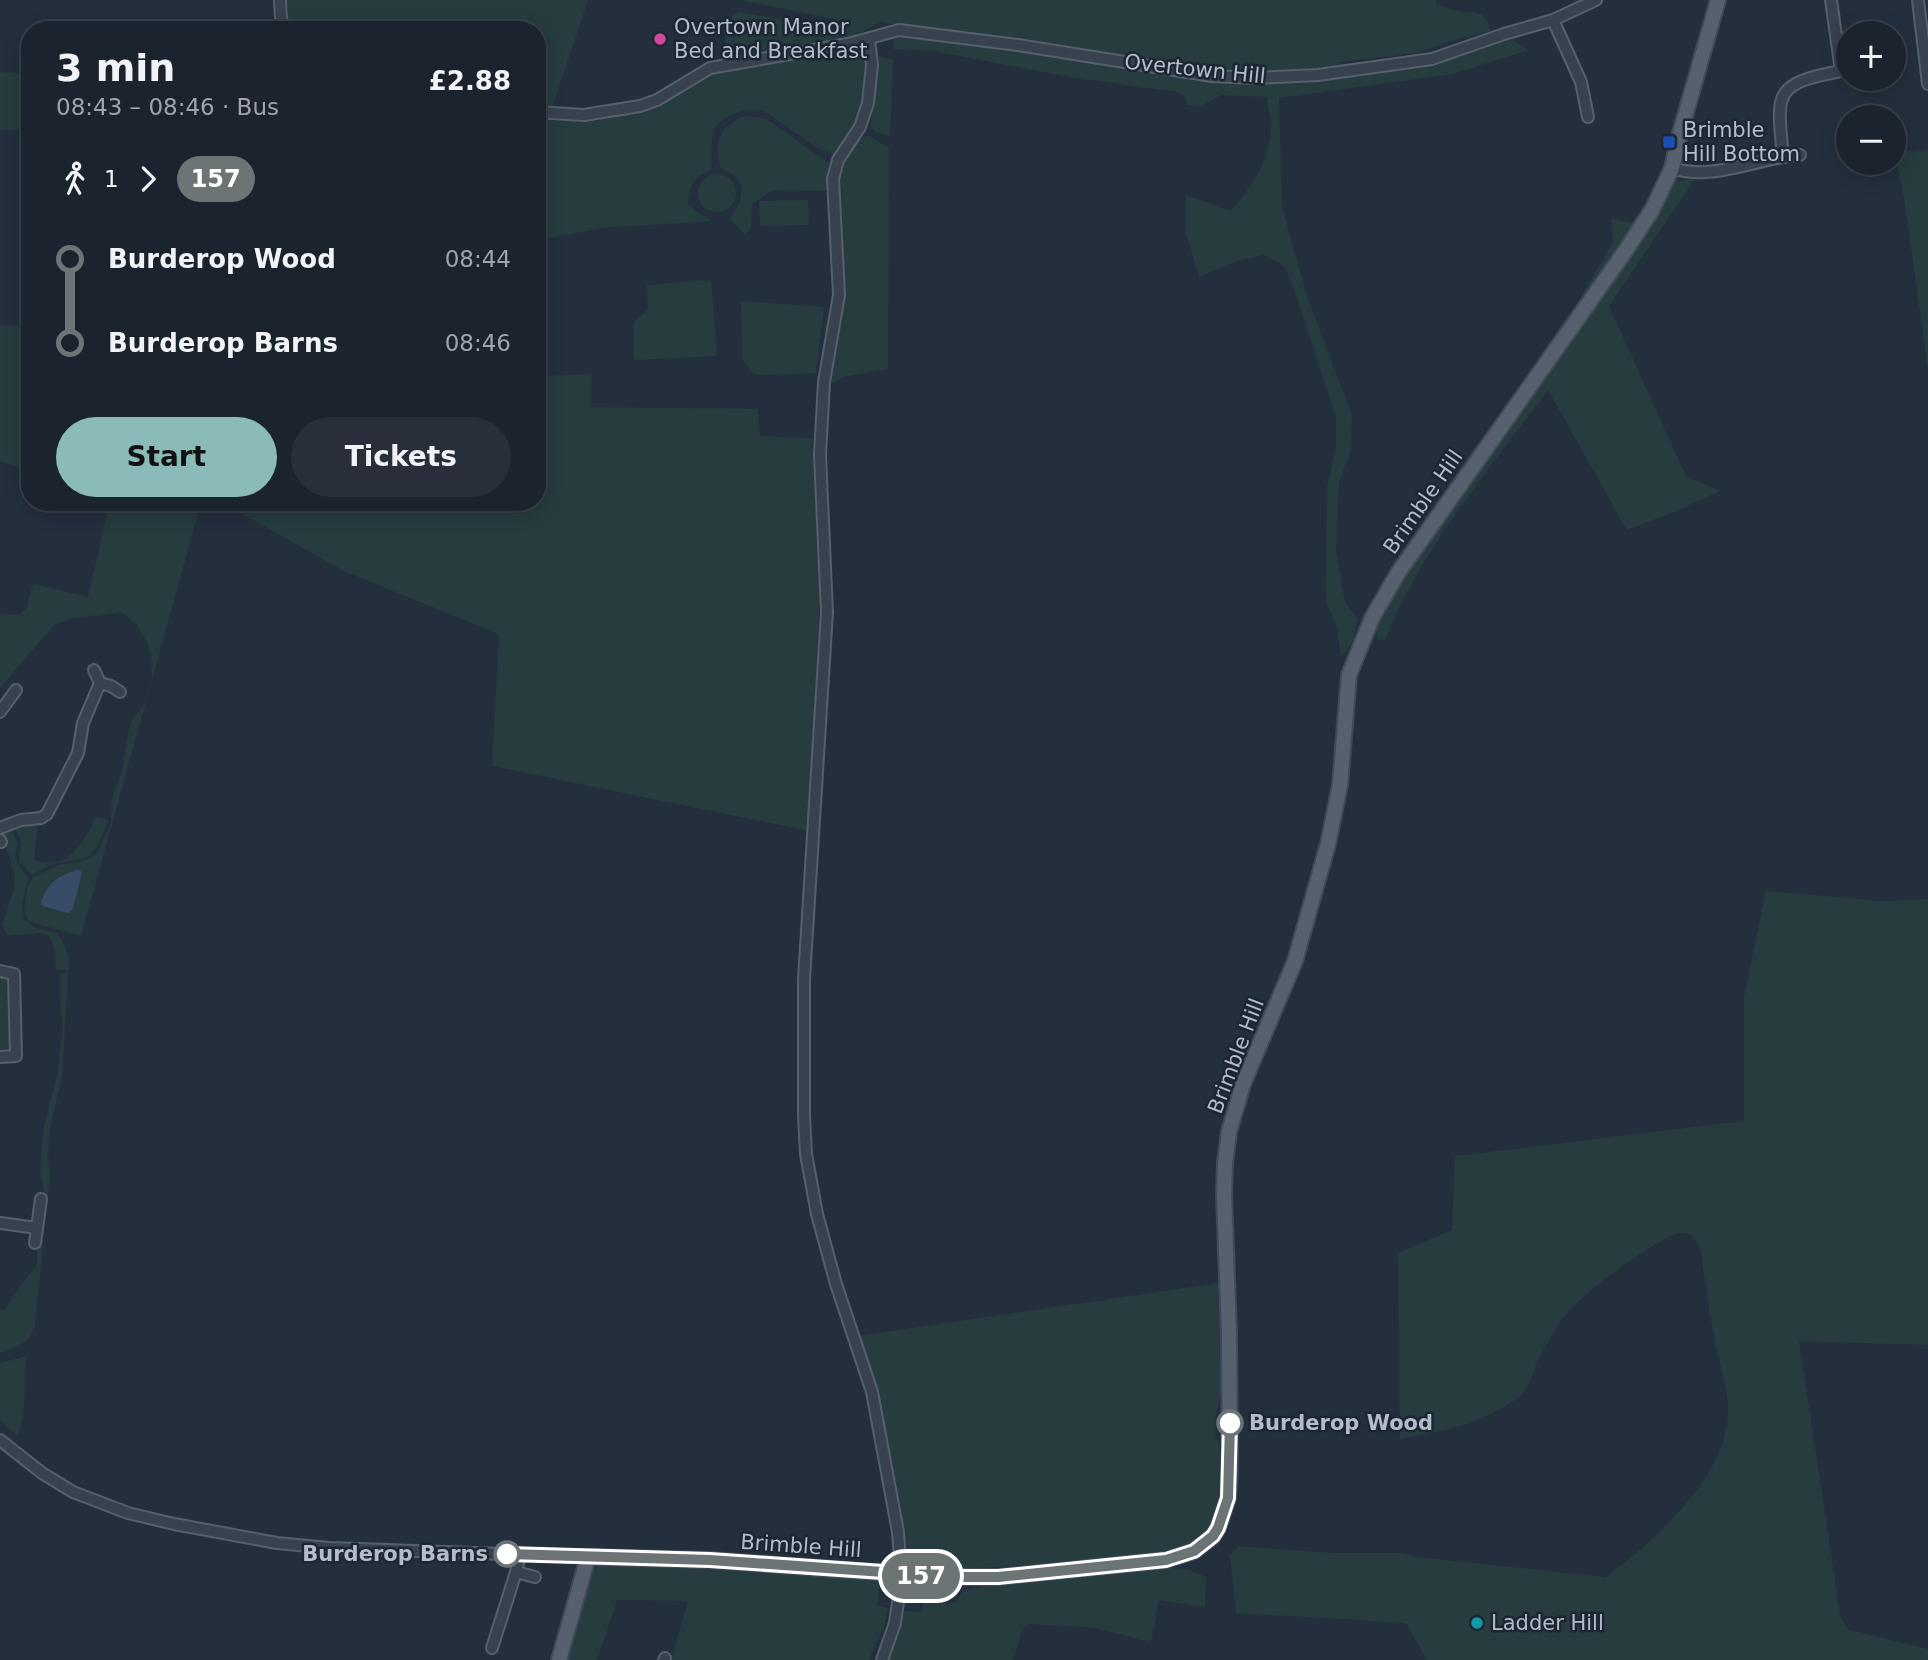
<!DOCTYPE html>
<meta charset="utf-8">
<style>
:root{--surface:#1b232e;--page:#282f3a;--text:#f1f3f6;--muted:#a0a4aa;--line:#39404a;--accent:#8bbbb9}
body{margin:0;font-family:"DejaVu Sans",sans-serif;background:var(--page);color:var(--text);height:100vh;display:flex;flex-direction:column;font-size:26px;white-space:nowrap}
*{box-sizing:border-box;margin:0}
p{font-size:23px;color:var(--muted)}
.icon{flex:none;width:38px;height:38px;fill:none;stroke:currentColor;stroke-width:2;stroke-linecap:round;stroke-linejoin:round}
.map{position:relative;flex:1;overflow:hidden}
.side{position:absolute;left:21px;top:21px;width:525px;height:490px;display:flex;flex-direction:column;background:var(--surface);border-radius:28px;box-shadow:0 4px 18px #0003,0 0 0 2px var(--line)}
.side>*{flex:none}
.badge{padding:0 14px;border-radius:23px;font-size:24px;line-height:46px}
.controls{position:absolute;left:1836px;top:21px;display:grid;gap:14px}
.controls a{display:grid;place-items:center;width:70px;height:70px;border-radius:50%;background:var(--surface);box-shadow:0 4px 18px #0003,0 0 0 2px var(--line);font-size:35px}
.map>.badge{position:absolute;translate:-50% -50%;box-shadow:0 0 0 4px #fff}
.legs{display:flex;align-items:center;gap:10px;height:77px;padding:0 35px;font-size:23px}
.legs p{margin-inline-start:auto}
.head{display:flex;align-items:center;justify-content:space-between;height:119px;padding:0 35px}
h1{font-size:38px;font-weight:700;line-height:52px}
.cta{display:flex;gap:14px;margin-top:auto;padding:14px 35px}
.cta a{flex:1;height:80px;border-radius:42px;background:var(--accent);color:#111;font-size:28px;font-weight:700;line-height:80px;text-align:center}
.cta a+a{background:var(--page);color:var(--text)}
ul{padding:0 35px;list-style:none}
li{display:flex;align-items:center;gap:24px;height:84px;font-size:26px}
li i{display:grid;place-items:center;width:10px;height:100%;margin:0 9px;background:currentColor}
li i::after{content:'';width:18px;height:18px;margin:-9px;border:5px solid;border-radius:50%;background:var(--surface)}
li p{margin-inline-start:auto}
li:first-child i{background:linear-gradient(#0000 50%,currentColor 0)}
li:last-child i{background:linear-gradient(currentColor 50%,#0000 0)}
.map>svg:first-child{display:block}
.green{fill:#263c3f}
.water{fill:#394c67}
.lines{fill:none;stroke-linecap:round;stroke-linejoin:round}
.minor-casing{stroke:#565f6c;stroke-width:14}
.major-casing{stroke:#414a57;stroke-width:18}
.minor{stroke:#38414e;stroke-width:10}
.major{stroke:#56606e;stroke-width:14}
.line-1-casing{stroke:#fff;stroke-width:16}
.line-1{stroke:#6c7476;stroke-width:10}
.hotel-dot{fill:#d1479c;stroke:#1d2633;stroke-width:2.5}
.transit-dot{fill:#1a4fb4;stroke:#1d2633;stroke-width:2.5}
.stop-1-dot{fill:#fff;stroke:#6c7476;stroke-width:3.5}
.culture-dot{fill:#0f9aa8;stroke:#1d2633;stroke-width:2.5}
.labels{text-anchor:middle;stroke-width:5;stroke-linejoin:round;paint-order:stroke}
.poi-label{font-size:21px;fill:#b4bcc9;stroke:#1d2633;text-anchor:start}
.street-label{font-size:21px;fill:#b4bcc9;stroke:#1d2633}
.stop-label{font-size:21px;font-weight:bold;fill:#b4bcc9;stroke:#1d2633;text-anchor:start}
</style>
<div class="map">
<svg width="1928" height="1660" viewBox="0 0 1928 1660">
<rect width="100%" height="100%" fill="#242f3e"/>
<g class="green">
<path d="M284,0H588L552,108L598,121L606,117L644,110L703,77L725,70C726,52 720,20 739,12L834,29L835,19L740,0H1436V3C1442,5 1447,8 1453,10C1472,15 1485,6 1491,31L1454,40L1420,52L1335,63L1413,67L1512,39L1528,50L1453,74L1279,98L1282,207L1307,296L1352,415L1351,451L1339,482L1336,551L1345,602L1358,619L1352,643L1341,657L1336,624L1327,605L1326,587L1327,486L1336,446V418L1295,292L1285,268L1277,261L1264,255L1240,260L1199,277L1186,233V195L1231,211C1252,187 1271,158 1271,125C1271,116 1268,106 1267,97L1221,95L1202,106L1187,105L1185,96L1176,92L1070,77L933,51L894,49L893,35L917,28L881,22L850,38L866,52L893,60L890,136L876,132L871,127L873,95L857,125L834,155L814,146L766,112C745,106 714,115 712,140C711,150 713,160 711,170C691,179 692,182 688,203L695,211L712,221L603,228L537,240V30H295C283,22 283,13 284,0Z"/>
<polygon points="0,72 30,74 30,130 0,130"/>
<path d="M746,116L767,119L832,165L828,191L773,190L752,204L751,229L744,234L730,220L740,201L742,187L735,176L721,168C711,144 722,123 746,116Z"/>
<path d="M869,136L889,148L888,369L842,377L828,386C832,361 838,336 840,311C844,274 816,145 869,136Z"/>
<polygon points="1928,150 1928,370 1904,197 1894,151"/>
<circle cx="717" cy="193" r="19"/>
<path d="M1695,179L1609,306L1686,476L1720,491L1679,510L1627,530L1548,390C1489,470 1421,548 1385,641L1377,639L1376,624L1421,550L1547,370L1555,335L1575,307L1613,242L1611,219L1648,225L1674,182Z"/>
<polygon points="808,200 809,225 760,226 759,201"/>
<polygon points="711,280 717,353 715,356 634,360 633,322 648,310 647,285"/>
<polygon points="746,301 824,307 816,373 761,375 752,373 742,359 741,302"/>
<polygon points="0,325 30,326 30,472 0,461"/>
<path d="M537,361L542,376L592,374L591,407L758,409L760,436L812,438L820,591L809,831L492,766L499,634L344,571L230,507L201,503L81,936L30,922C21,911 25,889 33,877L58,865L85,861L92,857L98,851L111,823V801L122,771L129,729L134,717L145,703L152,678L151,653L148,644L137,625L121,612L69,619L54,625L0,688V614L20,615L26,608L33,584L88,597L109,504L103,502H537Z"/>
<path d="M96,817L109,820L97,847L87,858L52,864L32,875L19,861L21,841L13,825L34,823L37,830L34,860C70,870 82,845 96,817Z"/>
<path d="M10,826L18,843L15,855L17,863L28,878L22,904L23,919L35,928L57,933C64,945 72,956 69,970H56C54,923 47,933 8,936L2,924L14,889L15,876L3,836Z"/>
<path d="M1766,891L1883,901L1928,899V1345L1799,1341L1841,1619L1849,1630L1928,1649V1660H1427L1406,1623L1236,1613L1230,1555L1238,1546L1335,1553H1399L1418,1557L1605,1577C1652,1544 1731,1473 1728,1409C1728,1390 1721,1370 1717,1351C1710,1318 1705,1284 1701,1250L1692,1235C1686,1233 1682,1232 1676,1234C1649,1244 1577,1297 1561,1321C1552,1334 1543,1349 1537,1363C1532,1374 1530,1388 1520,1396C1484,1424 1443,1431 1400,1439L1398,1253L1452,1230L1455,1156L1744,1121V996Z"/>
<path d="M68,973L62,1076L50,1129L48,1153L50,1175L35,1325C31,1344 17,1346 0,1353V1309L4,1310L37,1264L38,1241L45,1198L40,1171L43,1131L57,1076L63,1026L60,1001V974Z"/>
<polygon points="0,975 10,981 12,1044 9,1049 0,1053"/>
<path d="M1219,1283L1222,1390L1215,1418V1440H1219C1223,1473 1227,1511 1201,1537C1175,1562 999,1566 955,1569L934,1570L910,1567C897,1486 886,1413 857,1336Z"/>
<path d="M27,1356C22,1382 28,1411 18,1436L0,1421V1363Z"/>
<polygon points="599,1564 695,1564 879,1582 878,1606 888,1608 885,1624 869,1660 671,1660 688,1601 617,1600 597,1660 564,1660 590,1578"/>
<polygon points="1167,1567 1189,1570 1206,1577 1205,1607 1159,1600 1151,1642 1094,1628 1029,1624 1023,1629 1013,1660 887,1660 905,1611 922,1612 923,1603 955,1603 963,1590 1022,1580"/>
</g>
<path class="water" d="M78,870L82,872L73,909L68,913L43,906L41,902C48,883 58,875 78,870Z"/>
<g class="lines">
<defs>
<g id="minor">
<polyline points="280,0 281,20 288,30"/>
<polyline points="1918,0 1928,84"/>
<polyline points="1553,20 1581,82 1588,117"/>
<polyline points="869,39 872,65 868,103 860,127 838,160 833,179 839,295 824,382 820,455 827,612 804,979 804,1116 806,1154 817,1214 836,1284 872,1392 898,1532 901,1574 899,1596 895,1623 882,1660"/>
<polyline points="537,112 584,115 640,106 657,100 710,68 848,44 899,30 1018,45 1212,76 1254,78 1318,75 1432,59 1504,34 1553,20 1596,0"/>
<polyline points="1783,157 1800,155"/>
<path d="M1672,168C1709,180 1746,163 1783,157C1777,93 1772,84 1841,71L1831,0"/>
<polyline points="94,670 100,683 111,686 120,692"/>
<polyline points="0,712 16,690"/>
<polyline points="0,828 21,820 41,818 47,814 78,753 83,723 100,683"/>
<polyline points="0,840 1,842"/>
<polyline points="0,971 14,974 16,1056 0,1057"/>
<polyline points="0,1223 37,1228"/>
<polyline points="35,1243 41,1199"/>
<polyline points="0,1440 42,1473 73,1492 128,1513 174,1524 277,1543 329,1548 588,1557"/>
<polyline points="516,1572 535,1577"/>
<polyline points="492,1648 516,1572 520,1554"/>
<polyline points="664,1660 665,1658"/>
</g>
<polyline id="major" points="559,1660 588,1557 711,1560 940,1577 998,1577 1166,1560 1194,1551 1213,1536 1218,1528 1228,1498 1230,1470 1229,1334 1224,1194 1225,1163 1229,1132 1243,1084 1295,961 1328,844 1340,785 1349,675 1372,618 1398,573 1624,253 1652,210 1672,168 1679,137 1718,0"/>
</defs>
<use href="#minor" class="minor-casing"/>
<use href="#major" class="major-casing"/>
<use href="#minor" class="minor"/>
<use href="#major" class="major"/>
</g>
<g class="lines">
<defs>
<polyline id="line-1" points="507,1554 710,1560 955,1577 998,1577 1166,1560 1194,1551 1213,1536 1218,1528 1228,1498 1230,1423"/>
</defs>
<use href="#line-1" class="line-1-casing"/>
<use href="#line-1" class="line-1"/>
</g>
<circle class="hotel-dot" cx="660" cy="39" r="7"/>
<rect class="transit-dot" x="1662" y="135" width="14" height="14" rx="3.5"/>
<g class="stop-1-dot">
<circle cx="1230" cy="1423" r="12"/>
<circle cx="507" cy="1554" r="12"/>
</g>
<circle class="culture-dot" cx="1477" cy="1623" r="7"/>
<g class="labels">
<g class="poi-label">
<text x="674" y="34">Overtown Manor<tspan x="674" dy="24">Bed and Breakfast</tspan></text>
<text x="1683" y="137">Brimble<tspan x="1683" dy="24">Hill Bottom</tspan></text>
<text x="1491" y="1630">Ladder Hill</text>
</g>
<g class="street-label">
<text transform="translate(1195 69) rotate(6)" y="7">Overtown Hill</text>
<text transform="translate(1423 502) rotate(-55)" y="7">Brimble Hill</text>
<text transform="translate(1236 1056) rotate(-69)" y="7">Brimble Hill</text>
<text transform="translate(801 1546) rotate(4)" y="7">Brimble Hill</text>
</g>
<g class="stop-label">
<text x="1249" y="1430">Burderop Wood</text>
<text x="488" y="1561" text-anchor="end">Burderop Barns</text>
</g>
</g>
</svg>
<div class="controls">
<a>+</a>
<a>−</a>
</div>
<b class="badge" style="left:921px;top:1576px;background:#6c7476;color:#fff">157</b>
<section class="side">
<div class="head"><div><h1>3 min</h1><p>08:43 – 08:46 · Bus</p></div><b>£2.88</b></div>
<div class="legs"><svg class="icon" aria-label="walk" viewBox="0 0 24 24"><circle cx="13" cy="4" r="2"/><path d="M13 8l-2 6 4 7M11 14l-3 7M7 12l3-4h3l4 4"/></svg>1<svg class="icon" aria-label="forward" viewBox="0 0 24 24"><path d="M9 5l7 7-7 7"/></svg><b class="badge" style="background:#6c7476;color:#fff">157</b></div>
<ul>
<li><i style="color:#6c7476"></i><b>Burderop Wood</b><p>08:44</p></li>
<li><i style="color:#6c7476"></i><b>Burderop Barns</b><p>08:46</p></li>
</ul>
<div class="cta"><a>Start</a><a>Tickets</a></div>
</section>
</div>
